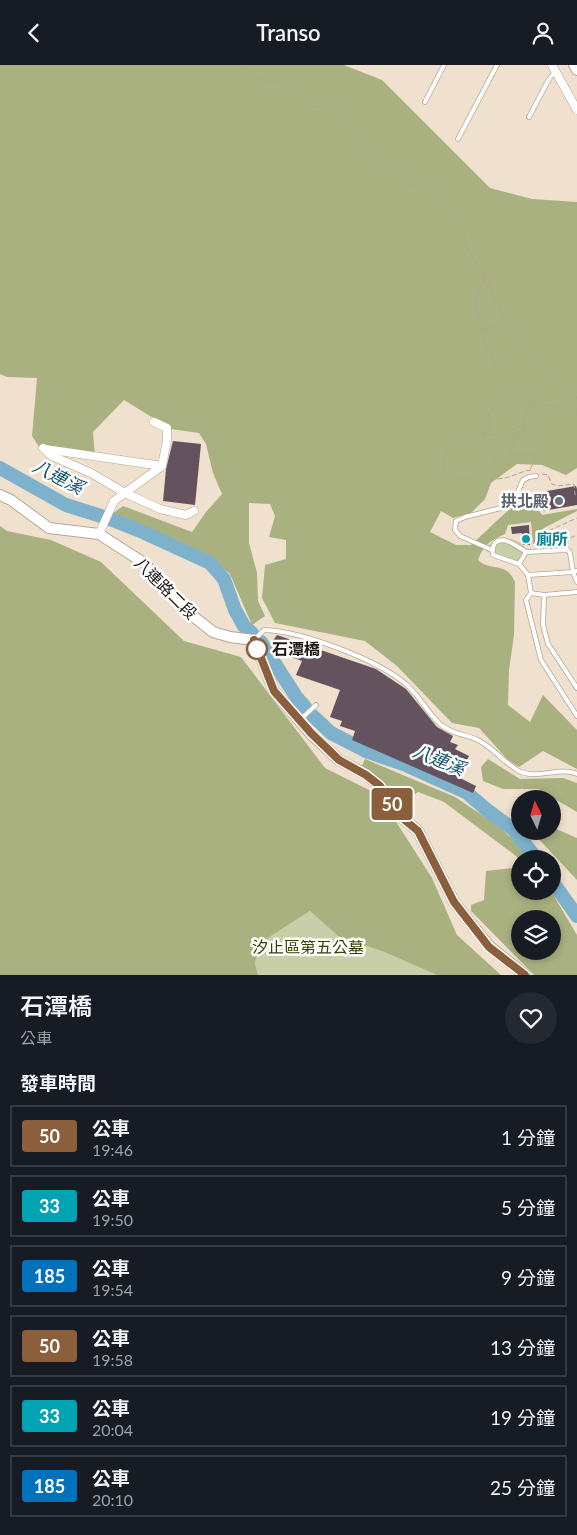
<!DOCTYPE html>
<html lang="zh-TW">
<meta charset="utf-8">
<style>
:root{--surface:#171b24;--page:#242831;--text:#f1f3f6;--muted:#9ea1a6;--line:#363941}
body{margin:0;font-family:Lato,"Noto Sans TC",sans-serif;background:var(--page);color:var(--text);height:100vh;display:flex;flex-direction:column;font-size:19px;white-space:nowrap}
*{box-sizing:border-box;margin:0}
p{font-size:16px;color:var(--muted)}
.icon{flex:none;width:28px;height:28px;fill:none;stroke:currentColor;stroke-width:2;stroke-linecap:round;stroke-linejoin:round}
.map{position:relative;height:910px;overflow:hidden}
.drawer{display:flex;flex-direction:column;background:var(--surface);flex:1}
.drawer>*{flex:none}
.badge{padding:0 10px;border-radius:4px;font-size:18px;line-height:32px}
.needle{width:32px;rotate:355deg}
.buttons{position:absolute;left:511px;top:725px;display:grid;gap:10px}
.buttons a{display:grid;place-items:center;width:50px;height:50px;border-radius:50%;background:var(--surface);box-shadow:0 2px 8px #0003;font-size:25px}
.map>.badge{position:absolute;translate:-50% -50%;box-shadow:0 0 0 2px #fff}
h2{padding:0 20px;font-size:19px;line-height:45px}
.round{display:grid;place-items:center;flex:none;width:52px;height:52px;border-radius:26px;background:var(--page)}
.summary{display:flex;align-items:center;justify-content:space-between;height:85px;padding:0 20px}
h1{font-size:24px;font-weight:600;line-height:38px}
ul{padding:0;list-style:none}
li{display:flex;align-items:center;gap:15px;height:62px;margin:0 10px 8px;padding:0 10px;border:2px solid var(--line);border-radius:0px}
li div{flex:1}
li b{display:block;font-size:19px}
li em{font-style:normal}
li .badge{min-width:55px;font-weight:700;text-align:center}
header{display:flex;justify-content:space-between;align-items:center;height:65px;padding:0 20px;background:var(--surface);font-size:22px;font-weight:600}
.map>svg:first-child{display:block}
.green{fill:#c8cea8}
.forest{fill:#a9b180;fill-rule:evenodd}
.lines{fill:none;stroke-linecap:round;stroke-linejoin:round}
.river{stroke:#7eb2cc;stroke-width:14}
.building{fill:#64525e}
.service-casing{stroke:#b5a695;stroke-width:5.5}
.minor-casing{stroke:#b5a695;stroke-width:9}
.tertiary-casing{stroke:#b5a695;stroke-width:12}
.path{stroke:#b0a394;stroke-width:1;stroke-dasharray:5 2.5;stroke-linecap:butt}
.service{stroke:#fff;stroke-width:4}
.minor{stroke:#fff;stroke-width:8}
.tertiary{stroke:#fff;stroke-width:10}
.line-casing{stroke:#fff;stroke-width:11}
.line{stroke:#8b5e3c;stroke-width:8}
.worship-dot{fill:#6b7280;stroke:#fff;stroke-width:2}
.culture-dot{fill:#0f9aa8;stroke:#fff;stroke-width:2}
.stop-dot{fill:#fff;stroke:#8b5e3c;stroke-width:2.5}
.labels{text-anchor:middle;stroke-width:5;stroke-linejoin:round;paint-order:stroke}
.worship-label{font-size:16px;font-weight:bold;fill:#5b616d;stroke:#fff;text-anchor:end}
.culture-label{font-size:16px;font-weight:bold;fill:#0d838f;stroke:#fff;text-anchor:start}
.street-label{font-size:16px;fill:#1e1812;stroke:#fff}
.stop-label{font-size:16px;font-weight:bold;fill:#1e1812;stroke:#fff;text-anchor:start}
.park-label{font-size:16px;fill:#393e02;stroke:#fff}
.water-label{font-size:18px;font-style:italic;fill:#0e526d;stroke:#fff}
</style>
<header><svg class="icon" aria-label="back" viewBox="0 0 24 24"><path d="M15 5l-7 7 7 7"/></svg>Transo<svg class="icon" aria-label="person" viewBox="0 0 24 24"><circle cx="12" cy="8" r="4"/><path d="M4 21q1-7 8-7t8 7"/></svg></header>
<div class="map">
<svg width="577" height="910" viewBox="0 0 577 910">
<rect width="100%" height="100%" fill="#f0e0ce"/>
<g class="green">
<polygon points="512,474 521,478 525,483 516,499 511,495 487,487 489,479 503,475"/>
<polygon points="310,846 338,871 384,887 437,910 258,910 255,898 260,878"/>
</g>
<g class="forest">
<path d="M0,0H344L382,15L490,123L532,134L577,137V403L566,410L542,400L517,399L491,418L485,434L471,448L453,453L441,446L430,467L456,480H471L520,434C528,440 538,442 542,450L577,444V446L544,463L540,477L533,479L531,457L508,460L505,469C490,476 484,479 478,495C491,507 506,496 515,517L514,570L509,605L508,640L530,657L543,630L577,665V704L543,686L519,702L508,695L479,663L452,658L397,601L365,576L275,558L262,533L265,500L286,494V475L269,472L275,451L270,439L249,438V478L257,508L258,536L265,551L252,560L230,509L209,491L112,449L123,441L192,467L206,447L222,429L213,408L206,379L199,368L171,364L124,335L93,367L95,393L43,388L32,371L37,313L7,312L0,309Z"/>
<polygon points="0,461 7,466 51,475 101,497 184,576 241,592 325,703 379,730 432,813 457,870 501,910 437,910 384,887 338,871 310,846 260,878 255,898 258,910 0,910"/>
<path d="M365,694L455,732L497,760L529,789L532,794H520V826H551L577,870V910H534L471,846V840L484,835L486,806L520,802V794L444,737L418,727L404,737L362,701ZM520,854H552V886H520Z"/>
<polygon points="488,694 520,714 563,713 577,718 577,747 538,724 503,724 483,716 481,702"/>
<polygon points="553,763 554,763 577,773 577,815 535,770 545,766 552,766"/>
</g>
<g class="lines">
<g class="river">
<polyline points="0,403 66,440 101,451"/>
<polyline points="110,454 138,465 210,498 224,514 235,545 244,561 252,568"/>
<polyline points="261,577 297,633 305,642"/>
<polyline points="313,651 331,668 368,687 406,700 466,727 487,745 513,764 537,794"/>
<polyline points="552,816 577,851"/>
</g>
</g>
<g class="building">
<polygon points="173,376 201,379 195,440 163,436 166,404"/>
<polygon points="576,421 577,424 577,440 543,446 541,433 547,433 547,426"/>
<polygon points="529,460 530,480 523,480 522,468 512,469 511,462"/>
<polygon points="277,570 376,604 406,624 437,662 453,671 450,677 458,680 455,684 469,691 458,712 476,721 473,728 352,675 355,666 340,661 342,656 330,652 340,625 296,610 302,596 291,592 294,585 272,577"/>
</g>
<g class="lines">
<defs>
<g id="service">
<polyline points="425,37 444,0"/>
<polyline points="529,52 549,14 555,7"/>
<polyline points="458,74 497,0"/>
<polyline points="492,485 460,471 455,465 456,456 465,452 509,441 516,431 523,415 529,412 536,411"/>
<path d="M519,499L493,490C492,485 492,482 495,478C504,470 518,482 526,487"/>
<polyline points="528,510 519,499 526,487 568,485 570,488 573,507 577,506"/>
<polyline points="577,527 544,530 531,528 526,535 541,595 577,651"/>
<polyline points="531,528 528,510 573,507 577,517"/>
<polyline points="544,530 543,560 548,579 577,623"/>
<path d="M255,574L264,565C301,566 380,595 408,621C420,632 428,648 440,659C451,669 465,669 478,675C493,683 503,696 517,705C535,716 559,701 577,709"/>
<polyline points="301,654 316,640"/>
</g>
<g id="minor">
<polyline points="552,0 577,45"/>
<polyline points="43,383 52,391 91,408 125,428 160,444 186,450 194,446"/>
<polyline points="45,384 162,401"/>
<polyline points="99,469 114,436 162,401 167,375 167,363 154,357"/>
</g>
<g id="tertiary">
<polyline points="574,0 577,5"/>
<polyline points="0,430 11,435 49,463 99,469 144,498 170,525 183,543 213,567 230,572 254,575 274,626 311,669 339,695 367,710 379,721 401,752 418,766 454,837 489,881 525,910"/>
</g>
</defs>
<use href="#service" class="service-casing"/>
<use href="#minor" class="minor-casing"/>
<use href="#tertiary" class="tertiary-casing"/>
<g class="path">
<path d="M241,0C249,17 267,13 282,19C293,24 298,37 310,41C318,43 326,42 334,42L356,68L362,77L368,91L399,114L425,125L436,132L463,166L465,172L464,178L485,211L477,233V243L481,265L491,290L495,304L513,327L545,340L556,342L577,350"/>
<polyline points="485,211 490,212 490,222 505,257 519,276 562,323 577,333"/>
<polyline points="482,265 504,257"/>
<path d="M524,362V366L517,369L510,385L511,389C518,391 527,388 535,390V396L530,404"/>
<polyline points="482,369 491,363 488,352 489,347 497,340 505,337 513,327"/>
<polyline points="494,393 495,397"/>
<path d="M531,405C523,406 517,409 509,412C500,415 466,415 456,413C449,411 443,408 443,401C442,383 466,373 481,370C490,368 499,371 508,370C512,363 517,361 524,361L525,349L534,336"/>
<polyline points="542,409 548,410 552,419 558,421 574,419 575,430 577,430"/>
<polyline points="568,479 568,474 577,470"/>
<polyline points="547,480 548,466 577,453"/>
</g>
<use href="#service" class="service"/>
<use href="#minor" class="minor"/>
<use href="#tertiary" class="tertiary"/>
</g>
<g class="lines">
<defs>
<polyline id="line" points="254,575 274,626 311,668 339,695 366,710 380,721 401,752 418,766 454,837 489,882 525,910"/>
</defs>
<use href="#line" class="line-casing"/>
<use href="#line" class="line"/>
</g>
<circle class="worship-dot" cx="559" cy="436" r="5"/>
<circle class="culture-dot" cx="526" cy="474" r="5"/>
<circle class="stop-dot" cx="257" cy="584" r="10"/>
<g class="labels">
<g class="worship-label">
<text x="549" y="442">拱北殿</text>
</g>
<g class="culture-label">
<text x="536" y="480">廁所</text>
</g>
<g class="street-label">
<text transform="translate(166 523) rotate(45)" y="6">八連路二段</text>
</g>
<g class="stop-label">
<text x="272" y="590">石潭橋</text>
</g>
<g class="park-label">
<text x="308" y="888">汐止區第五公墓</text>
</g>
<g class="water-label">
<text transform="translate(58 412) rotate(27)" y="6">八連溪</text>
<text transform="translate(439 695) rotate(22)" y="6">八連溪</text>
</g>
</g>
</svg>
<div class="buttons">
<a><svg class="needle" viewBox="-14 -14 28 28"><path d="M0-13l5 13h-10z" fill="#e53935"/><path d="M0 13l5-13h-10z" fill="#9ea1a6"/></svg></a>
<a><svg class="icon" aria-label="locate" viewBox="0 0 24 24"><circle cx="12" cy="12" r="6"/><path d="M12 2v4M12 18v4M2 12h4M18 12h4"/></svg></a>
<a><svg class="icon" aria-label="layers" viewBox="0 0 24 24"><path d="M12 4l9 5-9 5-9-5zM3 14l9 5 9-5"/></svg></a>
</div>
<b class="badge" style="left:392px;top:739px;background:#8b5e3c;color:#fff">50</b>
</div>
<section class="drawer">
<div class="summary"><div><h1>石潭橋</h1><p>公車</p></div><a class="round"><svg class="icon" aria-label="heart" viewBox="0 0 24 24"><path d="M12 20l-8-8c-3-5 5-10 8-4 3-6 11-1 8 4z"/></svg></a></div>
<h2>發車時間</h2>
<ul>
<li><span class="badge" style="background:#8b5e3c;color:#fff">50</span><div><b>公車</b><p>19:46</p></div><em>1 分鐘</em></li>
<li><span class="badge" style="background:#00a3b4;color:#fff">33</span><div><b>公車</b><p>19:50</p></div><em>5 分鐘</em></li>
<li><span class="badge" style="background:#0072bc;color:#fff">185</span><div><b>公車</b><p>19:54</p></div><em>9 分鐘</em></li>
<li><span class="badge" style="background:#8b5e3c;color:#fff">50</span><div><b>公車</b><p>19:58</p></div><em>13 分鐘</em></li>
<li><span class="badge" style="background:#00a3b4;color:#fff">33</span><div><b>公車</b><p>20:04</p></div><em>19 分鐘</em></li>
<li><span class="badge" style="background:#0072bc;color:#fff">185</span><div><b>公車</b><p>20:10</p></div><em>25 分鐘</em></li>
</ul>
</section>
